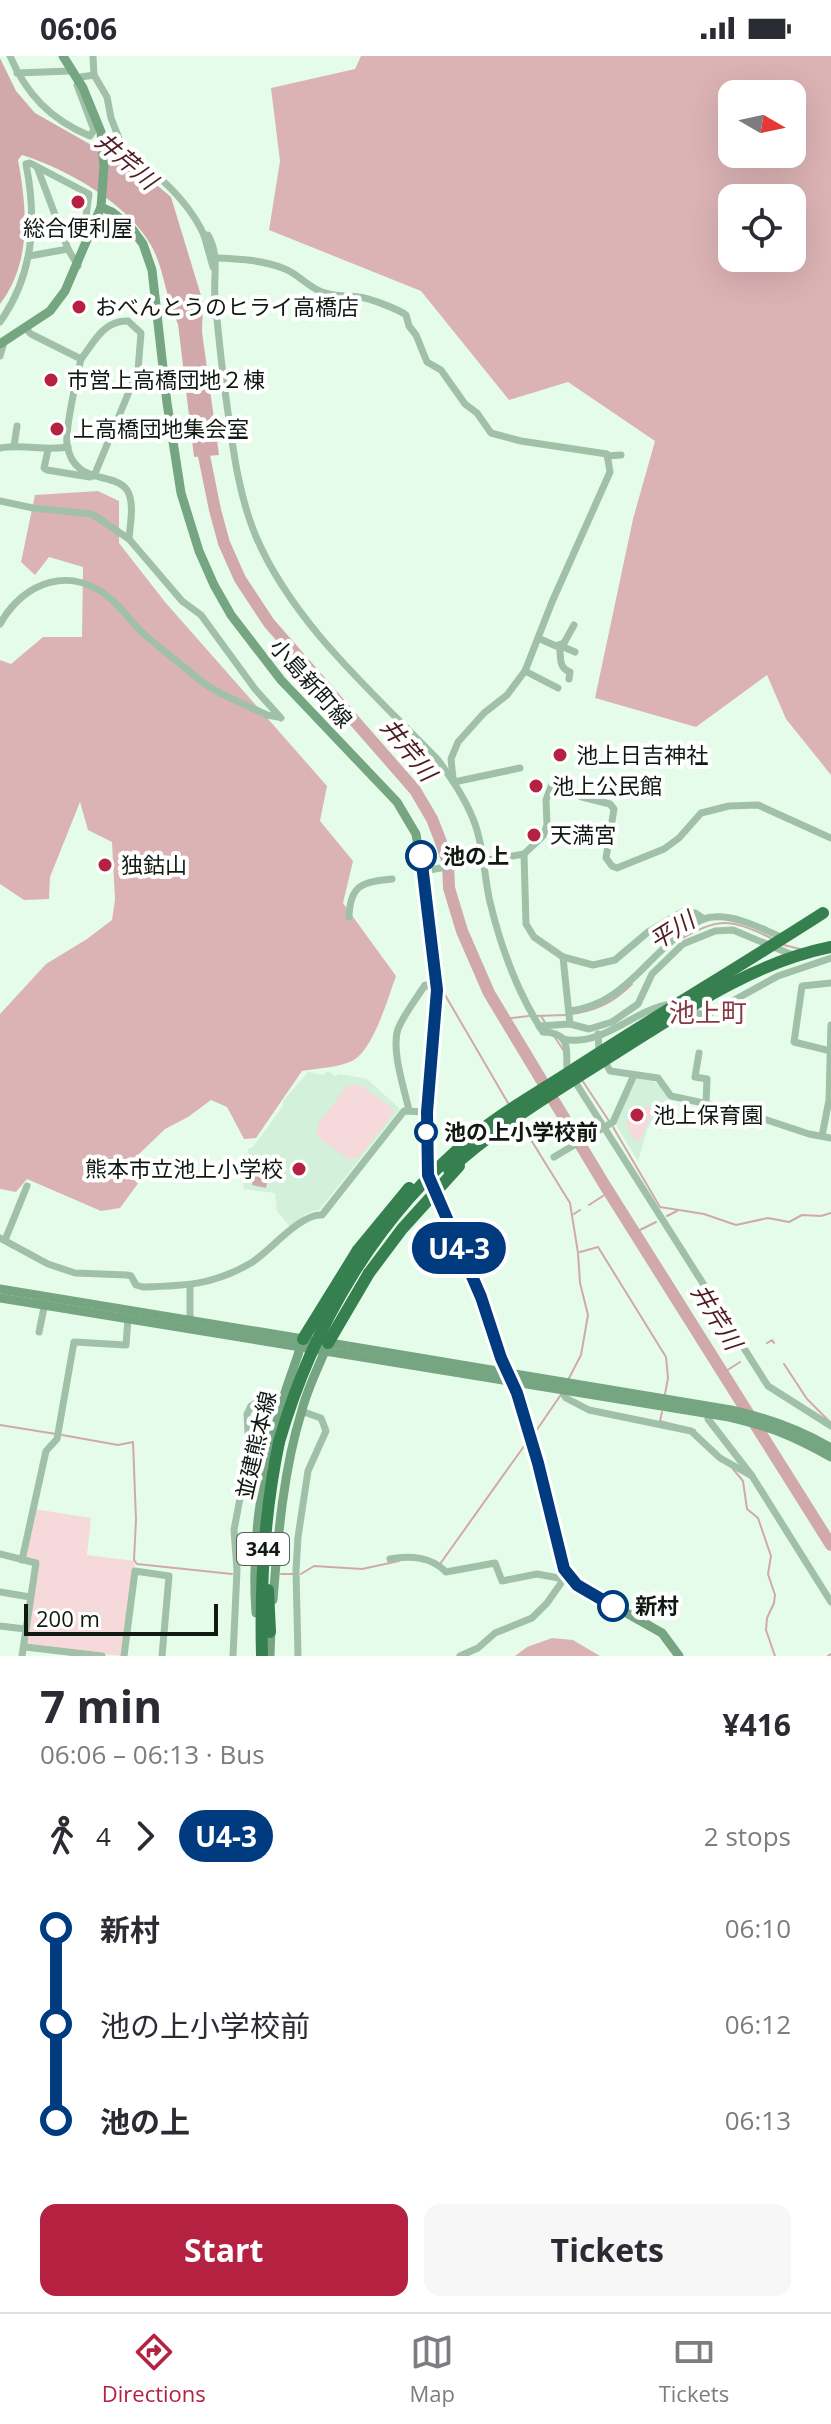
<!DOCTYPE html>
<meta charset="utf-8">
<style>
:root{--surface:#fff;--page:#f7f7f7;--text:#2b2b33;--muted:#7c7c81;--line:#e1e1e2;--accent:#b42141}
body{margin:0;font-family:"Open Sans","Noto Sans JP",sans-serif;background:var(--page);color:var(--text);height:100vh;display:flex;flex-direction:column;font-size:30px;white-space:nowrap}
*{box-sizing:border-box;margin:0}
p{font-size:26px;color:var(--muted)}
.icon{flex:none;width:44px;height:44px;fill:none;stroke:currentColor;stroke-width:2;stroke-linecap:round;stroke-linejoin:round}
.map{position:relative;height:1600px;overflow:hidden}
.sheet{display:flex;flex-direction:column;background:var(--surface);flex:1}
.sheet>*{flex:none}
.badge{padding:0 16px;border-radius:26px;font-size:28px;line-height:52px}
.needle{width:52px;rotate:99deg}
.tools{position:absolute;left:718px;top:24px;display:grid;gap:16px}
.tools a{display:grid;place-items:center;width:88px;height:88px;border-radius:16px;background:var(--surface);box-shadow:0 8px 32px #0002;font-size:40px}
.scale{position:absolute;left:24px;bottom:20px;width:194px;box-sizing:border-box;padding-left:8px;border:4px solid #111913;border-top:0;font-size:22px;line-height:28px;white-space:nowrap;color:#111913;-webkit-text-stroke:6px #fff;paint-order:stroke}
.map>.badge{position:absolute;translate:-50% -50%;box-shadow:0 0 0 4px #fff}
.legs{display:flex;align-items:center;gap:12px;height:88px;padding:0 40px;font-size:26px}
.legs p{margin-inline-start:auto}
.overview{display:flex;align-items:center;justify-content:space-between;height:136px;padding:0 40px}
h1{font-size:44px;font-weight:700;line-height:60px}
.action{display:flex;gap:16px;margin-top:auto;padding:16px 40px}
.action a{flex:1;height:92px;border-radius:16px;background:var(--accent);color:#fff;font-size:32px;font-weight:700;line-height:92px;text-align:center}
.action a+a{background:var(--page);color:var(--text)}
ul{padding:0 40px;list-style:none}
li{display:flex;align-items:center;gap:28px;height:96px;font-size:30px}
li i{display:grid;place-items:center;width:12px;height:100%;margin:0 10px;background:currentColor}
li i::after{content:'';width:20px;height:20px;margin:-10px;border:6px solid;border-radius:50%;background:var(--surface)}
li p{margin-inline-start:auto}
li:first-child i{background:linear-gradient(#0000 50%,currentColor 0)}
li:last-child i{background:linear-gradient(currentColor 50%,#0000 0)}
.status{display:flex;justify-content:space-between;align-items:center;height:56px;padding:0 40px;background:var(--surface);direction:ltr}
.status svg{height:22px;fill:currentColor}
.dock{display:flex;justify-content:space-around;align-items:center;height:112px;border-top:2px solid var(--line);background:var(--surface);font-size:22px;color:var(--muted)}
.dock a{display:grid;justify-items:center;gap:4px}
.dock .active{color:var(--accent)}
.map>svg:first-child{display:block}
.built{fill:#d3f0da}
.green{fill:#f6d9da}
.forest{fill:#dcb3b5;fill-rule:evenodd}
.water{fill:#d1a9ab}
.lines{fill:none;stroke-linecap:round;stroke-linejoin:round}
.stream{stroke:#d1a9ab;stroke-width:2}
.river{stroke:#d1a9ab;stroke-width:12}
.street{stroke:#a0c0a8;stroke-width:7}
.secondary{stroke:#76a582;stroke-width:9}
.highway{stroke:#36804f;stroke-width:12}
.highway-bridge{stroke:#36804f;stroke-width:12}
.line-1-casing{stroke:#fff;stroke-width:18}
.line-1{stroke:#003b80;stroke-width:12}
.poi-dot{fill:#b42141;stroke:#fff;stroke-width:3}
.stop-1-dot{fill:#fff;stroke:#003b80;stroke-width:4}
.labels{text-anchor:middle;stroke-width:8;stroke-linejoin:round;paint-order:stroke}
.shield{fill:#fff;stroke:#585e5a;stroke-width:2}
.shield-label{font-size:20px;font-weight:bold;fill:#111913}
.poi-label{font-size:22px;fill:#111913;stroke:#fff;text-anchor:start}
.street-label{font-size:22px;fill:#111913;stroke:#fff}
.stop-label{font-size:22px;font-weight:bold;fill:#111913;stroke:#fff;text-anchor:start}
.water-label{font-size:24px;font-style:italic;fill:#4f1c22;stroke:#fff}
.quarter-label{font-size:26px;fill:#843b43;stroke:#fff}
</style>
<div class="status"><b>06:06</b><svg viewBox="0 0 49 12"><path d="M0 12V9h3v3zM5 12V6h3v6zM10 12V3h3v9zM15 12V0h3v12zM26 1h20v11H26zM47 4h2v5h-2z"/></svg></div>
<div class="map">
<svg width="831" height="1600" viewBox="0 0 831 1600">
<rect width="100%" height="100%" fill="#e6fceb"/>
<g class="built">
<polygon points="328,1015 335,1020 340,1018 367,1023 400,1053 320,1153 306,1158 292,1173 277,1155 275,1137 243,1133 248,1093 253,1091 283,1050 283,1045 308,1016 323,1019"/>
<polygon points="641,1020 648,1022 664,1032 670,1040 658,1054 647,1074 638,1105 615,1067 636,1023"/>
</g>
<g class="green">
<polygon points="360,1029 392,1052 393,1058 359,1101 348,1103 315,1079 319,1074 318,1068 347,1030"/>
<polygon points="646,1050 653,1053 641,1084 634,1084 626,1068 633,1051 641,1053"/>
<polygon points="34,1453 91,1462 87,1499 135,1505 124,1600 25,1591 36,1507 22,1504"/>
</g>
<g class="forest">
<path d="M361,0H831V719L786,663L767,619L696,671L595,642L633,463L655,385L568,326L509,344L421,235L269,174L280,105L271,32L355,13ZM792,38V98H732V38ZM792,142V202H732V142Z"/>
<path d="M98,435L119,445V487L165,546L327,730L320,765L353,805L343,847L396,920C388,942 373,995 352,1005C337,1012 318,1012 302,1015L256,1082L244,1083L227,1051L211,1044L188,1061L165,1073L137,1100L139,1126L120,1152L101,1155L27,1123L16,1136L0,1133V958L46,908L87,883L112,864L115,844L112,786L88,774L80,746L50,821L49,843L24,844L0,828V604L11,608L43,581H82L83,511L49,501L35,519L21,506L35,439Z"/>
<polygon points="552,1582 573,1584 600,1600 515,1600 527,1591"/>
</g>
<g class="water">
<path d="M0,2L16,35L35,57L146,120L171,141L203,246L202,276L219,399L194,401L178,268C166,244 164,213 152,191C129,148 67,113 22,99L18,104C27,153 32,206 0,248Z"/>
<polygon points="255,1105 270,1108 266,1132 252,1129"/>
</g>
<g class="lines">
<g class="stream">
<path d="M677,885C719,862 727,861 771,882"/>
<polyline points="784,889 800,893"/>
<polyline points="441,932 508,1047"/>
<path d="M571,958C596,955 614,946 632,928"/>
<polyline points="535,960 565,959"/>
<polyline points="541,960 546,968"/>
<polyline points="504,963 529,960"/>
<polyline points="554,980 564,995"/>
<polyline points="582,1024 609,1065"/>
<polyline points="520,1066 570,1147 578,1197 580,1227 588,1259 581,1299 568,1324"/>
<polyline points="613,1071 660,1151 704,1158 736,1169 768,1162 789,1166 802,1159 821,1160 831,1157"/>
<polyline points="589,1149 609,1136"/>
<polyline points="574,1158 580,1154"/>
<polyline points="667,1160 677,1155"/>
<polyline points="634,1177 656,1166"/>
<polyline points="580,1196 598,1191 666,1301 668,1322 665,1338"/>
<polyline points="767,1287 772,1284 774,1287"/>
<polyline points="784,1308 807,1343 830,1366"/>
<polyline points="723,1317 740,1306"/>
<polyline points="662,1356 660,1365 695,1374"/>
<polyline points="0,1369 56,1378"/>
<polyline points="534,1378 562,1337"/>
<polyline points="62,1379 118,1389 133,1386 136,1464 134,1504 137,1508 232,1518"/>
<polyline points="733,1413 743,1425 747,1453 758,1462 771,1500 768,1518 775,1539 774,1547 767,1562 766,1574 775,1600"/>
<polyline points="440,1508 527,1386"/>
<polyline points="281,1518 294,1518"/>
<polyline points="301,1518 314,1510 362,1513 399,1505"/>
<polyline points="828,1600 831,1598"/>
</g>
<polyline class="river" points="201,385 215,454 224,487 240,523 269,567 415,734 432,763 441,786 448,807 449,832 462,875 489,937 604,1128 831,1489"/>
<g class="street">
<path d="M10,0C26,38 51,64 90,80L94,74L77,29L81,21L94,19"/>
<polyline points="93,0 94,19 107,41 111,62 126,100"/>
<polyline points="17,17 70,15"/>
<path d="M103,88C142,99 187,142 204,179H208C220,200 213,220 215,243C218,274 221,304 225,335C232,384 237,437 257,483C295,570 374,637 438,704C452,723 467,745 475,768C484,793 484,820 490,846C501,892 517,936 543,976C571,977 566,992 567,1013L768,1330L831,1370"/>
<polyline points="37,111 68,193 78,210"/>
<polyline points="204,179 213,211"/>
<polyline points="29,200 68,193"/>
<path d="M217,202C239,203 264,204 285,213C298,218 308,231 322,236C335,241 347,239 359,241C369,242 398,253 406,259L409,270L416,279L427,306L441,314L465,348L477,357L491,377L521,385L607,398L610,416L552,546L525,615L507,639L484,657L458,686L451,703L453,722"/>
<path d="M0,266C34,218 37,164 26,108L30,107L89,138L84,175L87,182"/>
<path d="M25,272L31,278L81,303C77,321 65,372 67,388C73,430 114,415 127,434C135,447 130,468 129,483"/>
<polyline points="0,300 4,286"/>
<path d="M81,303C94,286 104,264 128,265L141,277L138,314L94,420"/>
<polyline points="14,390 17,370"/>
<path d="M0,392C24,388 44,395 68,391"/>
<polyline points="48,394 44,412 47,414 90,421"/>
<polyline points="607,400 621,399"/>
<polyline points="0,445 33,452 92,458 129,483 182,545 201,559 255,633 281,662"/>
<path d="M0,568C24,525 72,508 112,544C124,554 133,569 145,579C162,594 180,607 197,622C216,638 245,648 267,659L278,661"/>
<polyline points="538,582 556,590 564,587 574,569"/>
<polyline points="525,615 558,632"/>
<path d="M569,623L570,616C557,611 562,600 559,589L575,596"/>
<polyline points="454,726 520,712"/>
<polyline points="524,798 526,868 534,881 563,901 593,909 615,904 648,876 682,856 695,857 704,863"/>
<polyline points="423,815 524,798 543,780 547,769 546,744 552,728 582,741 610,748 614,753 606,802 612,810 617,812 664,793 679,782 701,757 729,750 758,749 831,782"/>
<path d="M349,861C350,828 363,826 392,823"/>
<polyline points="563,901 570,968"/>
<polyline points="831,927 802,930 794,986 831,995"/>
<polyline points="688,953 705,960 778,920 831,902"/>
<path d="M569,955C622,949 642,906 682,877C691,870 702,861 714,861C738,859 763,874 784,882"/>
<polyline points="539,970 570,968 589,973 612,966 638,948 652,918 683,888 715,875 733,874 795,900"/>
<polyline points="598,978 599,994 610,1015 658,1022 671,1040 740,1055 809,1078 831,1082"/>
<path d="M563,983C603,992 635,952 672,948"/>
<polyline points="699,997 695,1021 707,1023 706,1048"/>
<path d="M409,1054C404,1032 391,994 398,973C404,958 416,943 425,929L437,934"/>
<polyline points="822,1080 829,1044 831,969"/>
<polyline points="554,1101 613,1066 634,1019"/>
<path d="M0,1182L48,1208L75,1217L127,1219L131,1220L136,1229L143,1231C185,1230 213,1229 251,1207C270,1195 301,1157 322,1159L404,1055L427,1056"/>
<polyline points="5,1184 27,1130"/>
<polyline points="190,1264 190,1230"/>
<polyline points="39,1276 45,1247"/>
<polyline points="567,1333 564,1339 566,1342 589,1354 691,1375 720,1402 752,1420"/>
<polyline points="708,1363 752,1420 831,1546"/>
<polyline points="0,1498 36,1507 22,1600"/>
<path d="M390,1503C410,1499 432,1501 446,1516L495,1507L502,1525L537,1518L564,1523"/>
<polyline points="22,1504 46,1395 57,1383 74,1286 126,1289 128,1262"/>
<polyline points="0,1536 30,1541"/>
<polyline points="0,1570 25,1573"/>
<polyline points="25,1591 102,1600"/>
<polyline points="124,1600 135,1515 169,1520 162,1600"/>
<polyline points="233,1600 237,1514 234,1474 249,1395 247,1358 251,1350 258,1345 265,1343 282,1347"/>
<polyline points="298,1600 296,1514 298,1481 308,1415 326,1375 321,1362 301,1355"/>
<polyline points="460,1600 478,1592 495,1577 532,1562 547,1547 566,1520"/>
</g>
<g class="secondary">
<polyline points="101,151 112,156 130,170 143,188 152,214 167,347 181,437 199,495 214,529 231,559 281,624 397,746 416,778 433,887 437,934 427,1056 428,1119 481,1241 501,1302 517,1337 538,1407 564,1513 577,1529 662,1577 679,1600"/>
<polyline points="0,288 50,255 65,235 101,151 104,110 101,76 83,32 63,0"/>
<polyline points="0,1233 309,1284"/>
<path d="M0,1242L729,1361C772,1371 793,1380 831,1401"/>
<path d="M324,1286L731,1354C768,1362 799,1373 831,1392"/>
<path d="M273,1544C278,1480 283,1415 302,1354C308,1331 318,1312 327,1290"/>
<path d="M256,1557C251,1487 262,1416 281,1350C287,1328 296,1307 302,1286"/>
<polyline points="270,1600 271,1571"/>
</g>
<g class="highway">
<polyline points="303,1283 358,1194"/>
<polyline points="328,1287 369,1217"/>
<polyline points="268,1534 270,1576"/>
<path d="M262,1600C260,1527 264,1458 279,1386"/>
</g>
<g class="highway-bridge">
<path d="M449,1114C501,1067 561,1032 619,995C686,953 752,907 831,891"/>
<polyline points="358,1194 409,1132"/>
<polyline points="369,1217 402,1173 459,1110"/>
<path d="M279,1386C313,1269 375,1162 470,1083C501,1057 537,1037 571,1015C654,961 739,911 823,857"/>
</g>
</g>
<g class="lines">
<defs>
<polyline id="line-1" points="421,800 437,934 427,1056 428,1119 481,1241 501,1302 517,1337 538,1407 564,1513 577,1529 613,1550"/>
</defs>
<use href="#line-1" class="line-1-casing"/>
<use href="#line-1" class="line-1"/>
</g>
<g class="poi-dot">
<circle cx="78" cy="146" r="8"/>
<circle cx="79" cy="251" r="8"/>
<circle cx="51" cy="324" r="8"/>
<circle cx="57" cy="373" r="8"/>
<circle cx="560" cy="699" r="8"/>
<circle cx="536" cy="730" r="8"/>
<circle cx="534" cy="779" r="8"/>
<circle cx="105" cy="809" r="8"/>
<circle cx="637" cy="1059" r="8"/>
<circle cx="299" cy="1113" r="8"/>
</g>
<g class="stop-1-dot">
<circle cx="421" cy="800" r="14"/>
<circle cx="426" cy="1076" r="10"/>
<circle cx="613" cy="1550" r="14"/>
</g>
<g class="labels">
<rect class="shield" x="237" y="1477" width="52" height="32" rx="6"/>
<g class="shield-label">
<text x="263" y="1500">344</text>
</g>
<g class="poi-label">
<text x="78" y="180" text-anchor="middle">総合便利屋</text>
<text x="95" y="259">おべんとうのヒライ高橋店</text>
<text x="67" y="332">市営上高橋団地２棟</text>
<text x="73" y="381">上高橋団地集会室</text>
<text x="576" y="707">池上日吉神社</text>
<text x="552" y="738">池上公民館</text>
<text x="550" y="787">天満宮</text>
<text x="121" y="817">独鈷山</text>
<text x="653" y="1067">池上保育園</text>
<text x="283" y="1121" text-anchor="end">熊本市立池上小学校</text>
</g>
<g class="street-label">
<text transform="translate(311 627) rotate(48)" y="8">小島新町線</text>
<text transform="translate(256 1389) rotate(-77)" y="8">並建熊本線</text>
</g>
<g class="stop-label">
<text x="443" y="808">池の上</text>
<text x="444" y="1084">池の上小学校前</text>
<text x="635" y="1558">新村</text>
</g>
<g class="water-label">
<text transform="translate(126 105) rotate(41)" y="8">井芹川</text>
<text transform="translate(408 694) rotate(51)" y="8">井芹川</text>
<text transform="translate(672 875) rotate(-32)" y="8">平川</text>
<text transform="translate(716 1261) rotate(58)" y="8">井芹川</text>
</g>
<g class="quarter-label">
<text x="708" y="966">池上町</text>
</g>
</g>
</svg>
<div class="tools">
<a><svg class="needle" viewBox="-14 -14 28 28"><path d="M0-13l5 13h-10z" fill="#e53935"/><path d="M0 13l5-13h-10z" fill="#7c7c81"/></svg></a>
<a><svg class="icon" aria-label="locate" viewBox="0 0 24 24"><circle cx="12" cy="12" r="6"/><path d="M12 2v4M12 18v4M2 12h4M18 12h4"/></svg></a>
</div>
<div class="scale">200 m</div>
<b class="badge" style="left:459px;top:1192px;background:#003b80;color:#fff">U4-3</b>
</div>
<section class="sheet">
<div class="overview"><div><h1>7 min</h1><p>06:06 – 06:13 · Bus</p></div><b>¥416</b></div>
<div class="legs"><svg class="icon" aria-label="walk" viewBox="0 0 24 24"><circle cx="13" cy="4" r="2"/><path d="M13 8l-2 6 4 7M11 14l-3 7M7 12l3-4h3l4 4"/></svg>4<svg class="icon" aria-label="forward" viewBox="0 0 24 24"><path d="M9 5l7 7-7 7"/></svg><b class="badge" style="background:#003b80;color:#fff">U4-3</b><p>2 stops</p></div>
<ul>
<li><i style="color:#003b80"></i><b>新村</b><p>06:10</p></li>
<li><i style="color:#003b80"></i><span>池の上小学校前</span><p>06:12</p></li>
<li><i style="color:#003b80"></i><b>池の上</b><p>06:13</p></li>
</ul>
<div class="action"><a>Start</a><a>Tickets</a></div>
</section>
<nav class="dock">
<a class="active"><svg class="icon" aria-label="directions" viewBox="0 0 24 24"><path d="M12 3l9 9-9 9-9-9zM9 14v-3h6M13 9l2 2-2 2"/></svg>Directions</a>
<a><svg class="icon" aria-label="map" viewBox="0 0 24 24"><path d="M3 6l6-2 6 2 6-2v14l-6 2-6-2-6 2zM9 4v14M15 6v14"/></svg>Map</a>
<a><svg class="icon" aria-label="tickets" viewBox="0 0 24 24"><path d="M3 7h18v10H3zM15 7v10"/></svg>Tickets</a>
</nav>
